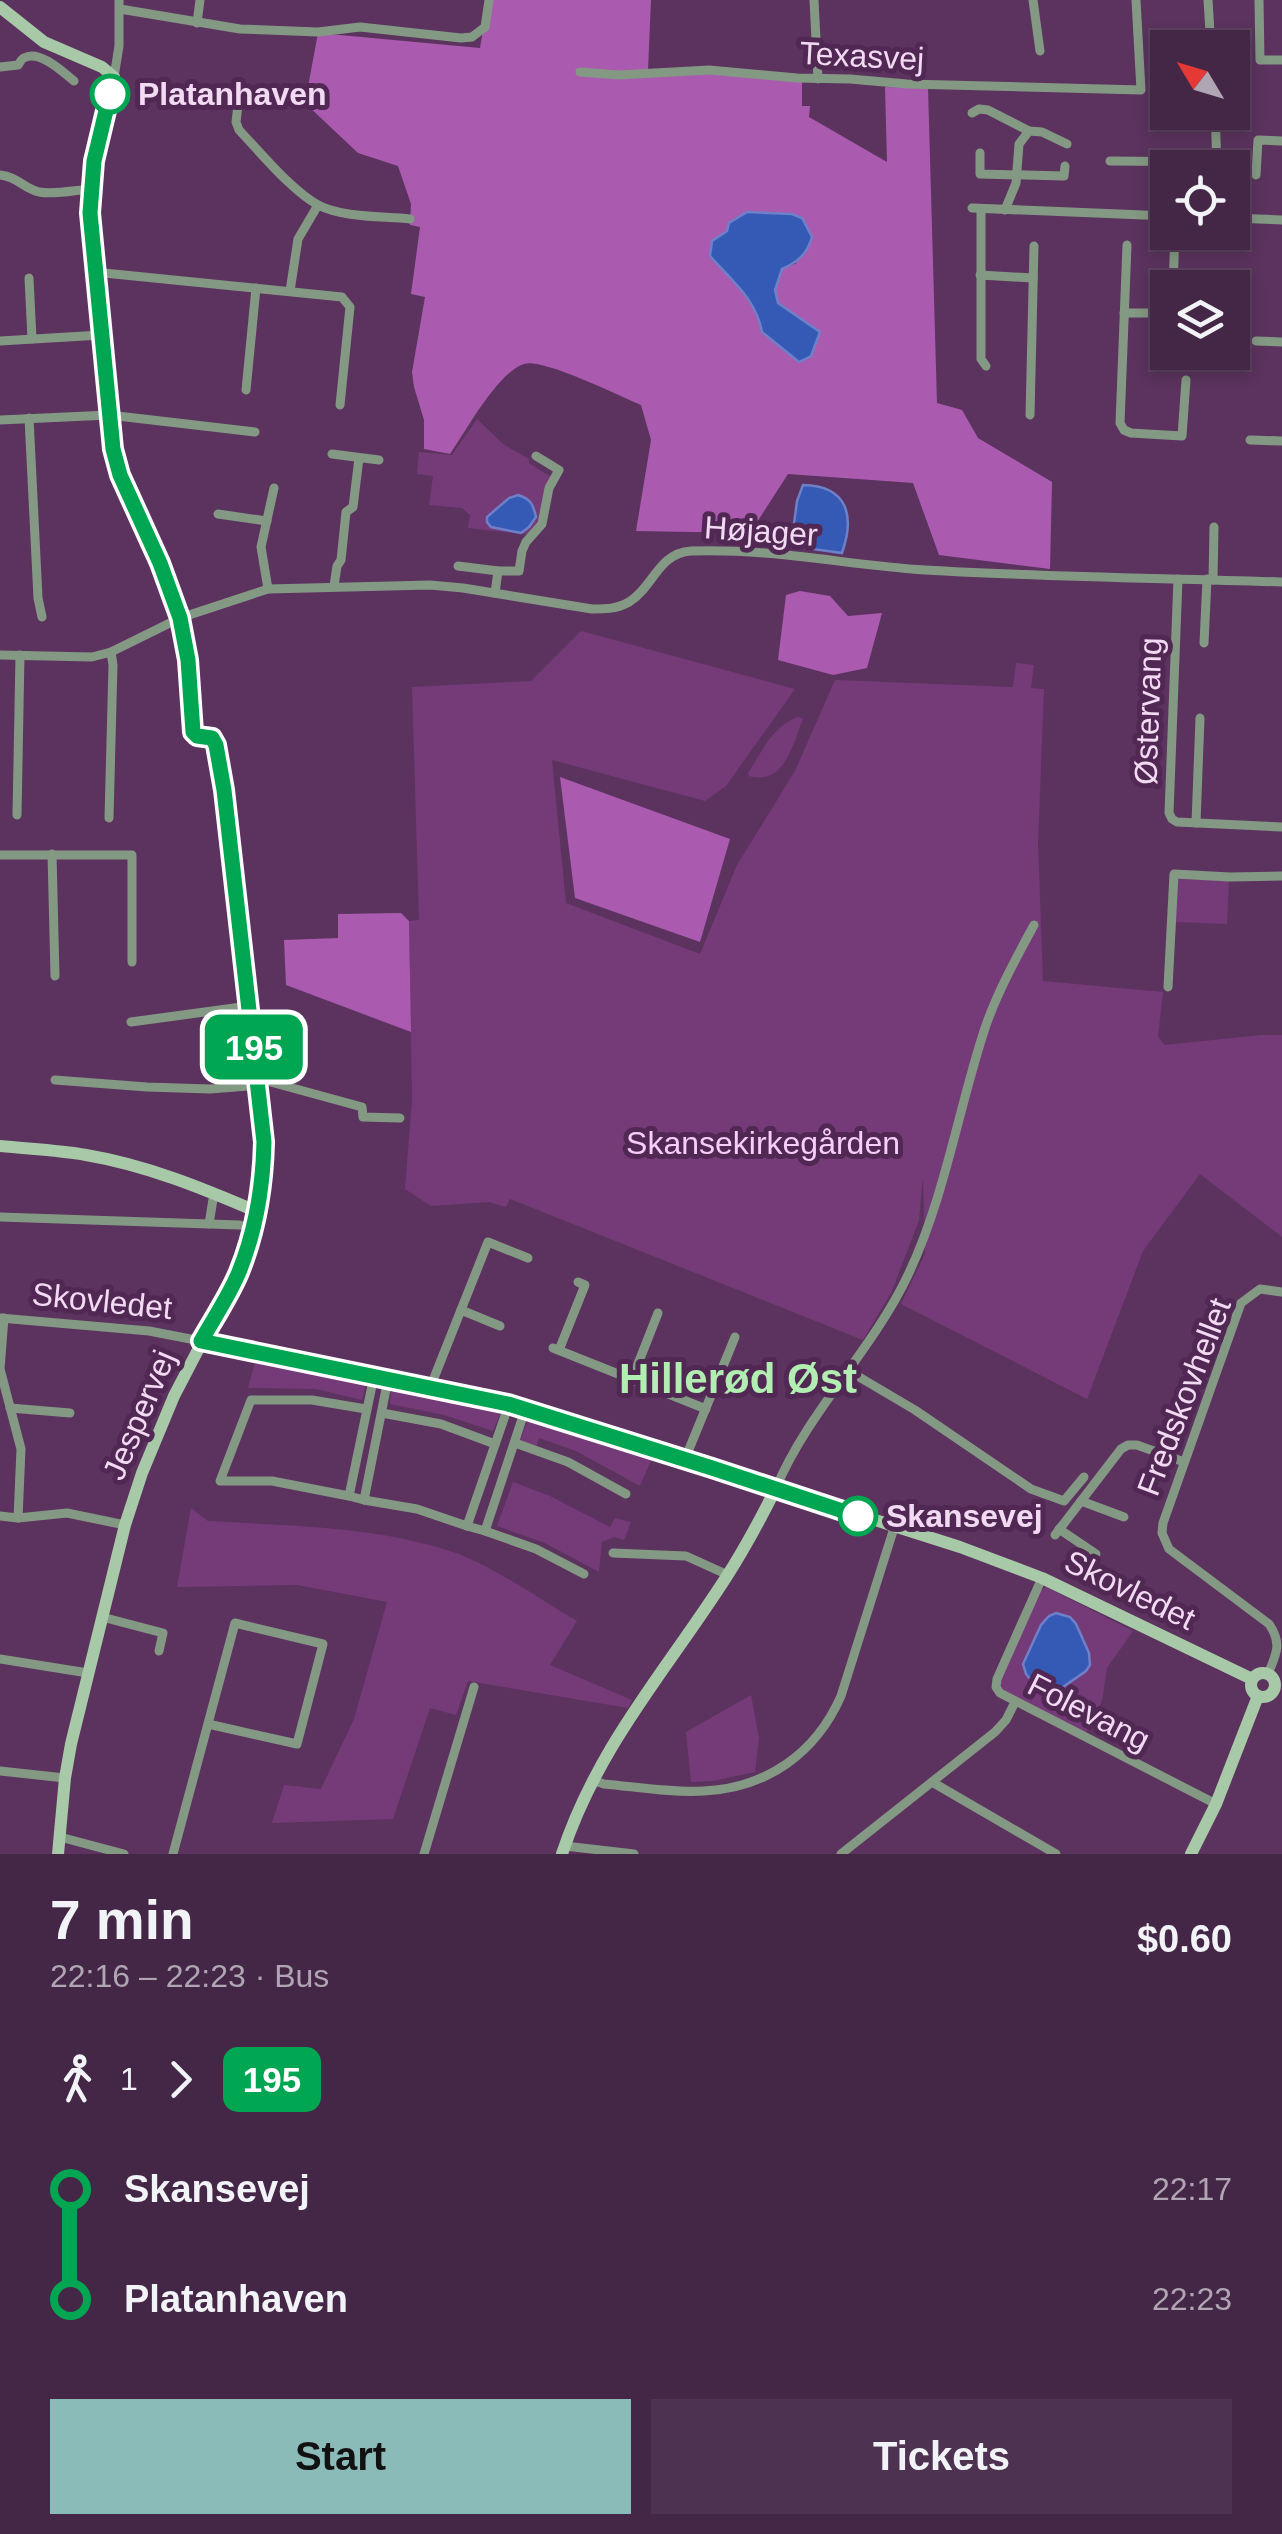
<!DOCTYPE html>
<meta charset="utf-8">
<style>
:root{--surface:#442646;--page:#4e3251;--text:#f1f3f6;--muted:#afa5b3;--line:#5c435f;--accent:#8bbbb9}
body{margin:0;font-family:Arial,sans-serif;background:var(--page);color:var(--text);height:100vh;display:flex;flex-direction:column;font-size:38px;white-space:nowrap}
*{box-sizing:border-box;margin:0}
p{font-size:32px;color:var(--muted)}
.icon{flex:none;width:55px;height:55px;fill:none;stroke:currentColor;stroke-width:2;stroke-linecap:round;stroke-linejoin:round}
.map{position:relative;height:1854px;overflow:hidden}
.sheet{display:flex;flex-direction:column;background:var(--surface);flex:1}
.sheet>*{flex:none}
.badge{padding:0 20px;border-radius:15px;font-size:35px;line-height:65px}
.needle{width:65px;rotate:308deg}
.fabs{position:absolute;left:1150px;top:30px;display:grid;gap:20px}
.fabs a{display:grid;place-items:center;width:100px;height:100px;border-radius:0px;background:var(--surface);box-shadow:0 5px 15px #0003,0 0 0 2px var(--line);font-size:50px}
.map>.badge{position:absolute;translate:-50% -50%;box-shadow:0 0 0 5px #fff}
.legs{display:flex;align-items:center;gap:15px;height:110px;padding:0 50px;font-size:32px}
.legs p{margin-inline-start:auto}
.headline{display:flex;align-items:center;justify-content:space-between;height:170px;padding:0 50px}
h1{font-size:55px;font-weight:600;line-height:75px}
.button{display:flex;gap:20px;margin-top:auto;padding:20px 50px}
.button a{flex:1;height:115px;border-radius:0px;background:var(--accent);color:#111;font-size:40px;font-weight:600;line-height:115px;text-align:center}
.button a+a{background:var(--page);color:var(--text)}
ul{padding:0 50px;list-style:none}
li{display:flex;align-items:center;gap:35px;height:110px;font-size:38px}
li i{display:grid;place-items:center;width:15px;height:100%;margin:0 12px;background:currentColor}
li i::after{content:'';width:25px;height:25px;margin:-12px;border:8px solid;border-radius:50%;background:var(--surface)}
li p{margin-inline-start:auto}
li:first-child i{background:linear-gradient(#0000 50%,currentColor 0)}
li:last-child i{background:linear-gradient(currentColor 50%,#0000 0)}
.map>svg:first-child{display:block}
.green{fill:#753b79}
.forest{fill:#aa5bb0;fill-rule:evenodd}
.water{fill:#355ab6;stroke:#6e80c8;stroke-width:2.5}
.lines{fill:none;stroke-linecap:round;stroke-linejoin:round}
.street{stroke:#849984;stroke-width:9}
.secondary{stroke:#a7c9a7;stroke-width:12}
.line-1-casing{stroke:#fff;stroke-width:22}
.line-1{stroke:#00a651;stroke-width:15}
.stop-1-dot{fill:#fff;stroke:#00a651;stroke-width:5}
.labels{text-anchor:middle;stroke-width:10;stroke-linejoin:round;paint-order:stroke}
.street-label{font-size:32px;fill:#f2daf3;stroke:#502853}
.stop-label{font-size:32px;font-weight:bold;fill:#f2daf3;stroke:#502853;text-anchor:start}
.park-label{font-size:32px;fill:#f7cef9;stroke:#502853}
.district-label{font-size:42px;font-weight:bold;fill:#b2edb2;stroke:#502853}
</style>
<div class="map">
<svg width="1282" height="1854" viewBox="0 0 1282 1854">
<rect width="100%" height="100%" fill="#5b335e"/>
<g class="green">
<polygon points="477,419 503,444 529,459 529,463 551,477 539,524 531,535 468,528 470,515 462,508 429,505 433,476 417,474 419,452 452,455"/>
<polygon points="581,631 795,689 726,786 705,801 552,760 566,903 700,954 737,865 795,771 835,680 1013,687 1016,663 1034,665 1031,688 1044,689 1038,843 1043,981 1163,992 1158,1037 1165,1045 1261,1035 1282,1035 1282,1237 1200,1174 1143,1251 1087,1399 901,1304 925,1254 923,1176 919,1220 892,1291 863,1340 510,1199 506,1207 489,1202 431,1206 405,1189 412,1100 409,921 419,920 412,687 531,681"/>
<path d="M798,717L803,719C793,744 784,786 749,776L748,773C762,752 772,726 798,717Z"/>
<polygon points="1175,879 1229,880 1227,924 1174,922"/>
<polygon points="256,1359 366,1383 362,1400 316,1389 248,1388"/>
<polygon points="391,1388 501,1411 493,1431 444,1415 390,1404"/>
<polygon points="529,1418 652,1458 640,1486 576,1451 539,1438 536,1447 520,1441"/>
<polygon points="513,1482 550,1496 610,1527 615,1518 631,1522 624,1540 614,1537 602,1542 599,1572 545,1543 497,1526"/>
<path d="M191,1508L208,1521C289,1526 372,1526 450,1551C492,1565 539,1599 577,1621L550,1665L632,1700L628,1708L468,1681L456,1715L430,1708L393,1819L272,1823L284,1785L321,1789L354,1719L387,1602L297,1585L177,1587Z"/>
<polygon points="1046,1587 1133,1631 1107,1668 1102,1701 1086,1733 1005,1691 1001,1686 1001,1679 1041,1590"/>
<polygon points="751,1695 759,1738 755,1772 713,1781 691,1782 686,1732"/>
</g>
<g class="forest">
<path d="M488,0H651L648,70L802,81V106H810L809,117L887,162L885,87L928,88L937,403L962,410L978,438L1052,482L1050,569L939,555L913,483L788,474L750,533L636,531L651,440L641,405C619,396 543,358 524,364C498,372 466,431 450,454L424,449V420L414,387L412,372L425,297L411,294L420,227L410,225L411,204L398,166L358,153L305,103L318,33L480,48ZM727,231L797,263L782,269L775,290L778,303L820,332L759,314L750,300L710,257L712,241Z"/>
<polygon points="800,591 830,596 848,616 882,613 867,668 833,675 778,660 786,595"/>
<polygon points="560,777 730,839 700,942 575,898"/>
<polygon points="401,913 409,921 411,1032 286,985 284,940 338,938 338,914"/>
</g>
<g class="water">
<path d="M747,212L792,214L802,218L812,237C807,254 798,262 782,269L775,290L778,303L820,332L811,356L799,362L762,332C756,299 732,281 710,256L712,241L727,231L729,223Z"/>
<path d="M803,485C848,486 855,516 842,553L791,546L797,501Z"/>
<path d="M518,495C531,499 533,504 536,517L529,527L521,533L491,527L487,522V517L509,498Z"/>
<polygon points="1056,1613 1070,1617 1076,1624 1089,1653 1090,1665 1086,1671 1060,1689 1052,1690 1031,1680 1026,1674 1023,1664 1041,1625 1049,1616"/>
</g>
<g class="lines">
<g class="street">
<polyline points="814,0 818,79"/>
<polyline points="1033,0 1040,51"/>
<polyline points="1208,0 1211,48"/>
<polyline points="1259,0 1260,60 1282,60"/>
<polyline points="120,9 240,29 318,32 360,27 461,38 472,37 485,27 489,0"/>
<polyline points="197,23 200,0"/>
<path d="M0,67L18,65C20,63 21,59 24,58C39,49 63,72 74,81"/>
<polyline points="580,72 619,75 709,70 797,78 850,79 907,84 1141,90 1136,0"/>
<polyline points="114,77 119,46 119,0"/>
<path d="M240,88L236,122L239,130C260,152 292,191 318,205C344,218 381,216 410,219"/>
<polyline points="1215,112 1217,165"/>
<polyline points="972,113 979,109 988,110 1029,131 1042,132 1067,144"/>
<polyline points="980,153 980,174 1064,176 1065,166"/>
<polyline points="1110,161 1217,162"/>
<path d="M0,175C18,177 23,188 39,192C55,195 75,190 91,189"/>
<polyline points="1256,175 1258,140 1282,141"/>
<polyline points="972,208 1168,216"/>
<polyline points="981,209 981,359 986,366"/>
<polyline points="1005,210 1016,183 1019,144 1029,131"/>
<polyline points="1232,218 1282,220"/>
<polyline points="1127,245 1120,423 1124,430 1131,433 1182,436 1186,380"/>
<polyline points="94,272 342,297 350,307 340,405"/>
<polyline points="980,275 1033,278"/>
<polyline points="29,278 32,339"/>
<polyline points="1173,288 1175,232"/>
<polyline points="290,291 298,239 318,205"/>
<polyline points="1124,313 1158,313 1168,302"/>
<polyline points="0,341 101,335"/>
<polyline points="1256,341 1282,342"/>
<polyline points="246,390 256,288"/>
<polyline points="1030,415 1034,246"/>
<polyline points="29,418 38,598 42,617"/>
<polyline points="0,420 109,415 255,432"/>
<polyline points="1250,440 1282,441"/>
<polyline points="332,454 379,460"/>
<polyline points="218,514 267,521"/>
<polyline points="458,566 498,571 495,593"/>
<polyline points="498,571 519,571 522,551 526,542 542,524 549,488 559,470 536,456"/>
<polyline points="1178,579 1169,813 1172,819 1177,822 1282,827"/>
<polyline points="1213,580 1214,527"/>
<polyline points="334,586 337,566 341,560 346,512 353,507 359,458"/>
<polyline points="268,589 261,547 274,488"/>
<polyline points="1204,643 1207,579"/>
<path d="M0,655L92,657L111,652L180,618L268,589L430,585L463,588L592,609C605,609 617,609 629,602C653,588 658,553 691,551C769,548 848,565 925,570C1044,577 1163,578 1282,582"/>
<polyline points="17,815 20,655"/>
<polyline points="109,818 113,665 111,652"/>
<polyline points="1196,823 1200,718"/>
<polyline points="52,854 55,976"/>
<polyline points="0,855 132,855 132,962"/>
<polyline points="1168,987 1174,874 1230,877 1282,876"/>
<polyline points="131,1022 249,1006"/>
<polyline points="55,1080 147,1087 210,1089 248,1086 267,1081 362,1107 363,1117 400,1118"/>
<polyline points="0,1217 209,1224 214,1193"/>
<polyline points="209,1224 240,1225"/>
<polyline points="461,1310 500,1326"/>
<polyline points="0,1318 149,1331 201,1341"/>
<polyline points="4,1318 0,1369 21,1449 18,1518"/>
<polyline points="553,1348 706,1409"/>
<polyline points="559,1350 585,1285 578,1282"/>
<polyline points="849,1371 915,1410 1031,1489 1064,1501 1084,1477"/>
<polyline points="374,1376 349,1496 364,1500 388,1379"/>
<polyline points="632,1379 658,1313"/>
<polyline points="430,1388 488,1242 528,1258"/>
<polyline points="509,1404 467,1526 485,1531 525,1410"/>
<polyline points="10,1408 70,1413"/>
<polyline points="382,1413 441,1424 495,1444"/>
<polyline points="515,1443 568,1462 626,1494"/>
<polyline points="685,1459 735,1337"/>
<path d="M776,1488C809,1410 872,1351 908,1275C945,1197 958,1110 985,1028C997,993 1016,958 1034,925"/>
<polyline points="349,1496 272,1481 220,1481 251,1400 312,1400 366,1409"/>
<polyline points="364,1500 417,1509 467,1526"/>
<polyline points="1081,1501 1124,1517"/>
<polyline points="0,1516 18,1518 67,1513 125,1525"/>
<polyline points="1059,1529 1096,1554"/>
<polyline points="485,1531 536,1549 584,1574"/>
<polyline points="1055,1535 1121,1449 1128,1445 1137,1445 1184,1462"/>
<polyline points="613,1553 686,1556 728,1575"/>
<polyline points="1042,1578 997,1679 996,1687 1000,1693 1216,1804"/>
<polyline points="102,1617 163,1633 159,1651"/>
<polyline points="0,1659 88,1673"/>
<path d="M1268,1674C1277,1653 1282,1643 1269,1624L1169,1549L1162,1533L1163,1523L1241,1303L1260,1289L1282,1292"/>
<polyline points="0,1771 65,1778"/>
<path d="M592,1780L604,1784C637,1787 672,1793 704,1791C767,1788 816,1753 841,1696L894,1528"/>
<polyline points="932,1782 1056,1854"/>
<polyline points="60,1837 124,1854"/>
<polyline points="565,1846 634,1854"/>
<polyline points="173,1854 235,1623 323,1644 297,1744 208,1724"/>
<polyline points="424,1854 474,1687"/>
<polyline points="841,1854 995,1732 1006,1720 1015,1702"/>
</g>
<g class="secondary">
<path d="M0,7L44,42L102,67L114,77L94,161L90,200L94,272L113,449C130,507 164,559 180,617C190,653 190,690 191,727L197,736L211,738L216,745L228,822L264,1142V1178L249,1243L238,1273L174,1396L142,1473L125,1525L71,1744L65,1778L58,1854"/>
<path d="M0,1146C29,1149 58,1150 86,1155C146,1165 202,1188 258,1212"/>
<polyline points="201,1341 509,1404 765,1485 960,1547 1042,1578 1252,1679"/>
<circle cx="1263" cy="1685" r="12"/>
<path d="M562,1854C598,1745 667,1670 727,1576C745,1548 761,1518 776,1488"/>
<polyline points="1191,1854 1216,1804 1258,1696"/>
</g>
</g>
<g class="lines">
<defs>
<path id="line-1" d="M110,94L94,161L90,213L113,449L120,475L160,563L180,618L188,660L193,732L197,736L212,738L216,745L224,790L264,1142C263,1187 256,1230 239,1272C229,1296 214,1318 201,1341L508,1404L712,1468L858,1516"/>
</defs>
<use href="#line-1" class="line-1-casing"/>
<use href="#line-1" class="line-1"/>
</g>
<g class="stop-1-dot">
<circle cx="110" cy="94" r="18"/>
<circle cx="858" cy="1516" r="18"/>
</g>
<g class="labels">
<g class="street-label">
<text transform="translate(862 56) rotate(3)" y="11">Texasvej</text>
<text transform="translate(761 531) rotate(4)" y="11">Højager</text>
<text transform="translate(1148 711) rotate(-88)" y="11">Østervang</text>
<text transform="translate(102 1301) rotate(6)" y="11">Skovledet</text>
<text transform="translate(1184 1397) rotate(-69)" y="11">Fredskovhellet</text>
<text transform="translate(139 1415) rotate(-67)" y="11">Jespervej</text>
<text transform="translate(1130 1590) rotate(26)" y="11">Skovledet</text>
<text transform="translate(1089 1712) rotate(27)" y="11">Folevang</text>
</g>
<g class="stop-label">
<text x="138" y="105">Platanhaven</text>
<text x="886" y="1527">Skansevej</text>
</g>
<g class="park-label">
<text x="763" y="1154">Skansekirkegården</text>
</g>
<g class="district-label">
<text x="738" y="1393">Hillerød Øst</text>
</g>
</g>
</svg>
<div class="fabs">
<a><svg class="needle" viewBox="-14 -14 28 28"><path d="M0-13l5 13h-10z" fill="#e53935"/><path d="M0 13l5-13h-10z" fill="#afa5b3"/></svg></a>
<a><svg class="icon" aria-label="locate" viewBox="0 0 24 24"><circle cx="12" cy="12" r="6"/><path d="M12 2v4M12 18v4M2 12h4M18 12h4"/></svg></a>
<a><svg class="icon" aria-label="layers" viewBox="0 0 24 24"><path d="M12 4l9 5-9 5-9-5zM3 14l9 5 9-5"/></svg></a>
</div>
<b class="badge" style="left:254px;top:1047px;background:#00a651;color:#fff">195</b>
</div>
<section class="sheet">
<div class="headline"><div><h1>7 min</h1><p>22:16 – 22:23 · Bus</p></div><b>$0.60</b></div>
<div class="legs"><svg class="icon" aria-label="walk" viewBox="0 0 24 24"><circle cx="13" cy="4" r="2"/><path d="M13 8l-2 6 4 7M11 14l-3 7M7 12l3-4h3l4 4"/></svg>1<svg class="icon" aria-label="forward" viewBox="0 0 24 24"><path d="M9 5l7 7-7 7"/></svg><b class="badge" style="background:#00a651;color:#fff">195</b></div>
<ul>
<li><i style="color:#00a651"></i><b>Skansevej</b><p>22:17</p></li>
<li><i style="color:#00a651"></i><b>Platanhaven</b><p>22:23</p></li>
</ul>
<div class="button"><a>Start</a><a>Tickets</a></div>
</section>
